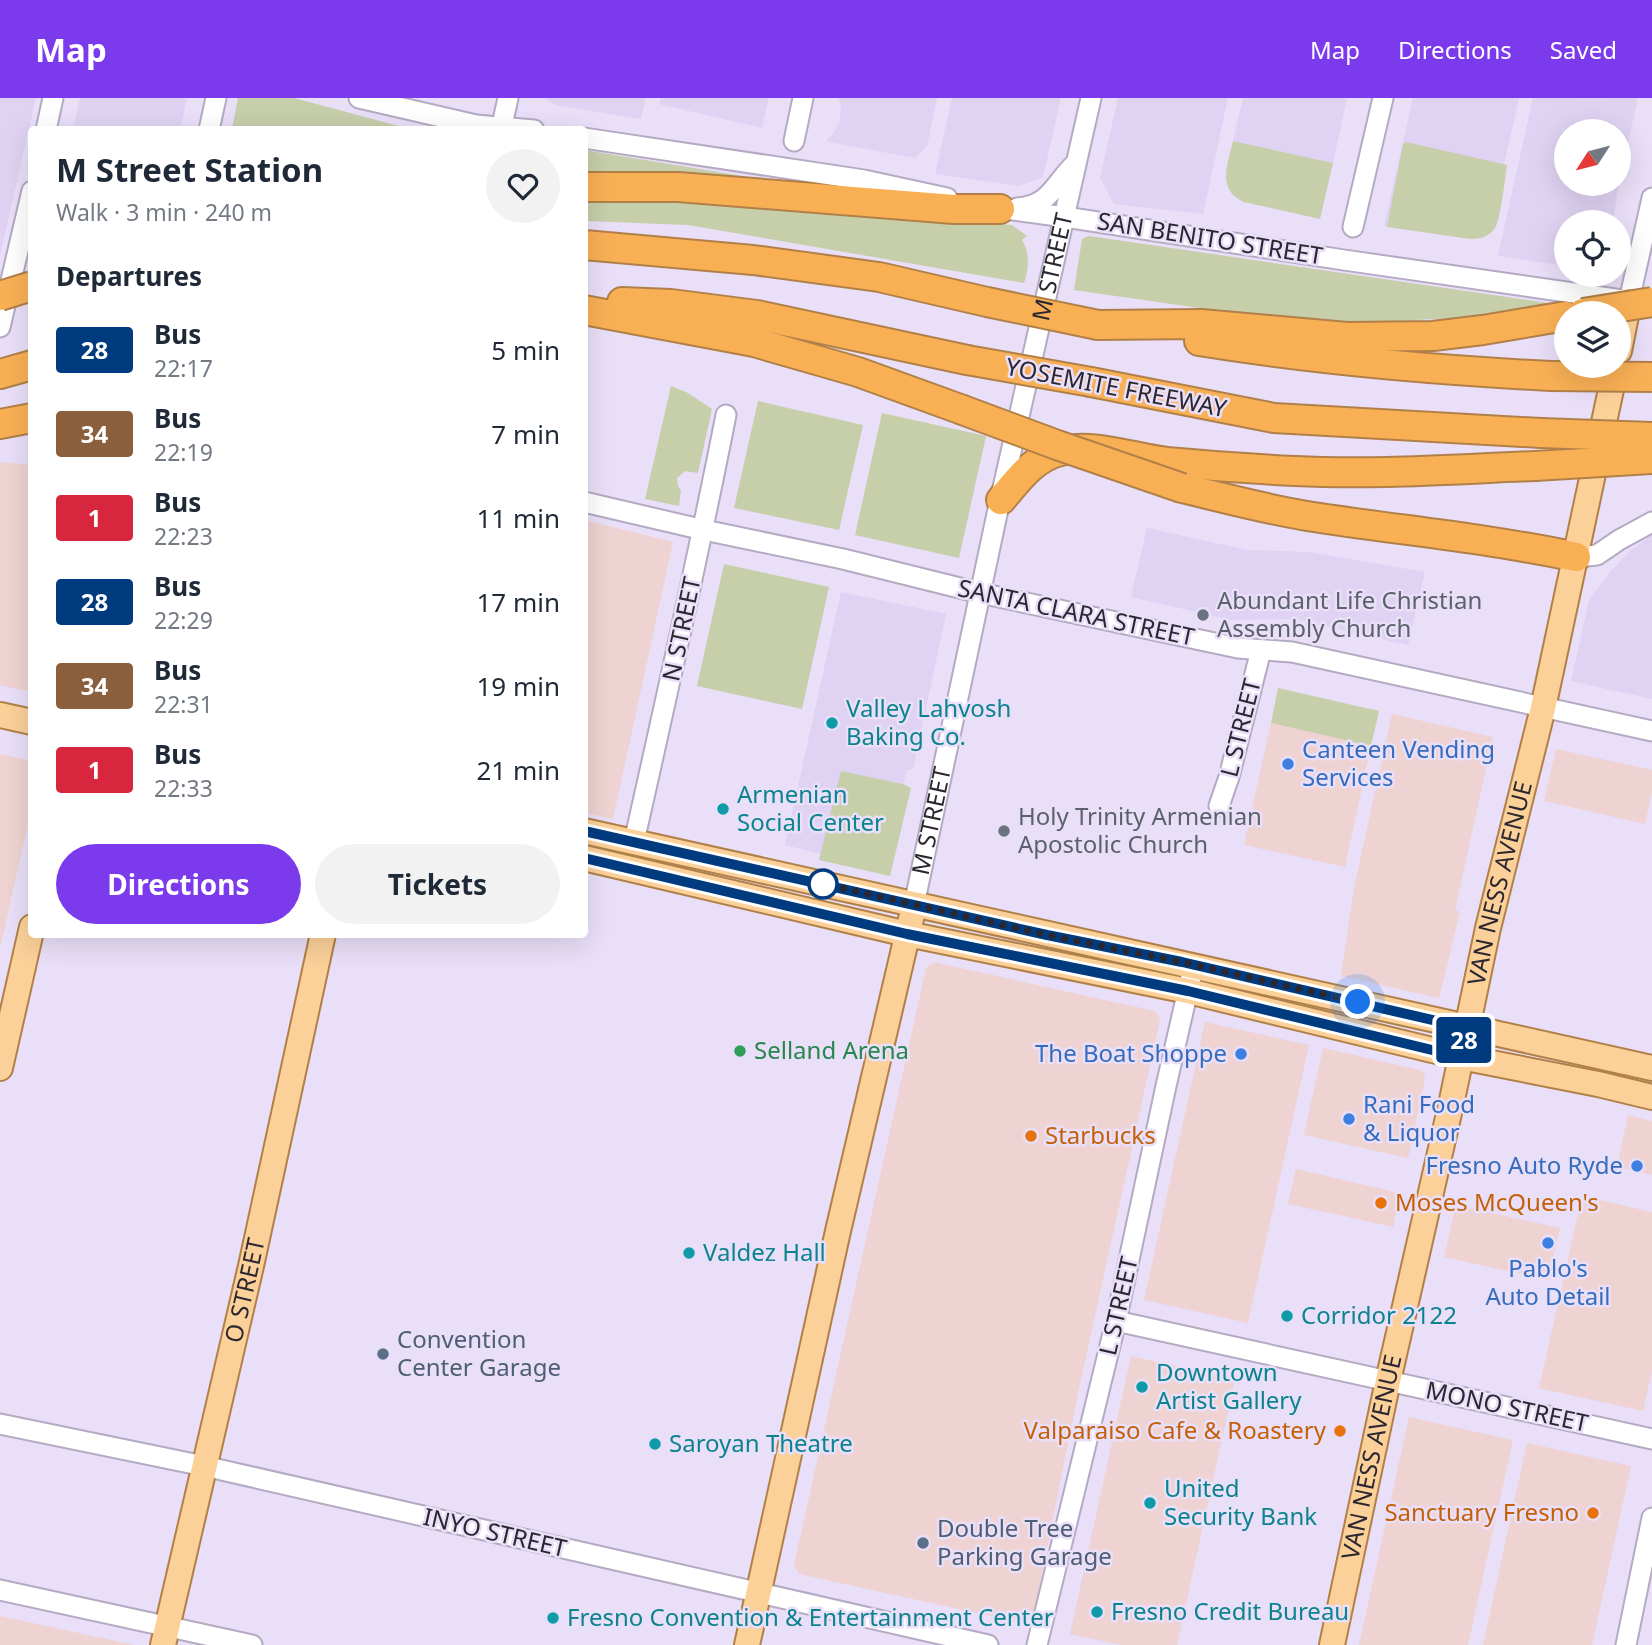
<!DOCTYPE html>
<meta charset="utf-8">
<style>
:root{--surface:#fff;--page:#f2f2f3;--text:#1f2937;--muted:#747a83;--accent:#7c3aed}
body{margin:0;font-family:"Noto Sans",sans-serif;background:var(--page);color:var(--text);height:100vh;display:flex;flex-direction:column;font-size:26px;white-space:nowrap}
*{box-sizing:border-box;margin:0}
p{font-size:23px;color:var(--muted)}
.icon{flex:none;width:38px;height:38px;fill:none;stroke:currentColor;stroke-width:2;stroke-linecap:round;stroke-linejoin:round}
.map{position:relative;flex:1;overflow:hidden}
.drawer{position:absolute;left:28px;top:28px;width:560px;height:812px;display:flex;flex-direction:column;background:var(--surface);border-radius:7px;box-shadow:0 7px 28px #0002}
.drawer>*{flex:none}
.badge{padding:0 14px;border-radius:5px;font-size:24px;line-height:46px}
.needle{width:46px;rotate:234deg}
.fabs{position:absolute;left:1554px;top:21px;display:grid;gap:14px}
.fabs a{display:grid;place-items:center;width:77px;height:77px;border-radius:50%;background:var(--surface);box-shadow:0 7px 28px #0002;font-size:35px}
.you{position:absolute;width:35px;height:35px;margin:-18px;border:5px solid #fff;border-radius:50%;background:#1a73e8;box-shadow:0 0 0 10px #1a73e833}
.map>.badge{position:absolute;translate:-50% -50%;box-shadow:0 0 0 4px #fff}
h2{padding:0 28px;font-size:26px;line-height:63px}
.round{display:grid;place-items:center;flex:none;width:74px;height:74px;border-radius:37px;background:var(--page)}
.headline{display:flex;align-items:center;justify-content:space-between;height:119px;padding:0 28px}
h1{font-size:33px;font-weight:700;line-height:52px}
.action{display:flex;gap:14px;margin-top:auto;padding:14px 28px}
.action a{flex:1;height:80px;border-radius:42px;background:var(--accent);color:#fff;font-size:28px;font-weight:700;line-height:80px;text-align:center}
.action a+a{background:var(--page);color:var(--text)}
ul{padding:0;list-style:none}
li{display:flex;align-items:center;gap:21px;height:84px;padding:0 28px}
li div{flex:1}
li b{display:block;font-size:26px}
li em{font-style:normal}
li .badge{min-width:77px;font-weight:700;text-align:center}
header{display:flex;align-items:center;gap:42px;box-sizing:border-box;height:98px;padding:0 35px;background:var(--accent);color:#fff}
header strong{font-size:33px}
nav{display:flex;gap:38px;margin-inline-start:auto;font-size:24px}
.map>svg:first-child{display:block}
.commercial{fill:#eed3d2}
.built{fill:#dfd2f2;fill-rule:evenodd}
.green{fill:#c6ceaa}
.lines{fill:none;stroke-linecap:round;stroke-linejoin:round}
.minor-casing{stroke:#b4aac2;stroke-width:23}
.major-casing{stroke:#b18048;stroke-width:28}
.highway-casing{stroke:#b18048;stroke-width:32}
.minor{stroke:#fff;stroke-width:19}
.major{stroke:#fbd099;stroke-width:24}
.highway{stroke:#f9b055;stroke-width:28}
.highway-bridge-casing{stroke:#b18048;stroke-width:32;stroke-linecap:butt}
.highway-bridge{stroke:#f9b055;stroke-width:28}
.line-casing{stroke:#fff;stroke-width:16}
.line{stroke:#003b80;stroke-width:10}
.walk{stroke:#2b2731;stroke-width:7;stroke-dasharray:0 12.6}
.worship-dot{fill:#6b7280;stroke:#e9dff8;stroke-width:2.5}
.culture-dot{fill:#0f9aa8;stroke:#e9dff8;stroke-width:2.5}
.shop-dot{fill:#3f7fe0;stroke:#e9dff8;stroke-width:2.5}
.stop-dot{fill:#fff;stroke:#003b80;stroke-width:3.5}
.leisure-dot{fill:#2e9e5b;stroke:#e9dff8;stroke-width:2.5}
.food-dot{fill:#e8710a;stroke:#e9dff8;stroke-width:2.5}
.service-dot{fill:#5c6f8a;stroke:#e9dff8;stroke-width:2.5}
.labels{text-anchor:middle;stroke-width:5;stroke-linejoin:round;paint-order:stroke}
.street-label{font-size:24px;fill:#2b2731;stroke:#e9dff8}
.worship-label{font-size:24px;fill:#5b616d;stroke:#e9dff8;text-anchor:start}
.culture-label{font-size:24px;fill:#0d838f;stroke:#e9dff8;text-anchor:start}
.shop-label{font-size:24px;fill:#366cbe;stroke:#e9dff8;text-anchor:start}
.leisure-label{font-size:24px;fill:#27864d;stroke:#e9dff8;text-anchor:start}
.food-label{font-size:24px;fill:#c56008;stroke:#e9dff8;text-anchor:start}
.service-label{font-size:24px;fill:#4e5e75;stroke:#e9dff8;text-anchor:start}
</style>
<header>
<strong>Map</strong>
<nav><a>Map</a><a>Directions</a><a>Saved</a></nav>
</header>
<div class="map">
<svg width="1652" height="1547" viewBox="0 0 1652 1547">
<rect width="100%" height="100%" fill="#e9dff8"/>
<g class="commercial">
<polygon points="0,364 31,367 31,594 0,587"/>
<polygon points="585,422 673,444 613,721 585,715"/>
<polygon points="1392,616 1493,639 1455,812 1460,814 1439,900 1341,878 1354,790"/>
<polygon points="1271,625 1371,648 1345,769 1244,747"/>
<polygon points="1556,651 1652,672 1652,694 1645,726 1544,703"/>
<polygon points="0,656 31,663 32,708 0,850"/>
<polygon points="934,864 1155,913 1160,922 1080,1286 1033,1520 1022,1525 799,1476 794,1467 926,870"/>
<polygon points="1205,924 1309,947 1248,1225 1144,1202"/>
<polygon points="1323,950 1420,972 1424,976 1425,981 1408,1060 1304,1037"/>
<polygon points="1628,1017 1652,1023 1652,1077 1617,1069"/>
<polygon points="1296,1071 1400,1095 1393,1129 1288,1106"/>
<polygon points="1582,1098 1652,1114 1652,1273 1643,1313 1539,1290"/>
<polygon points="1456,1107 1560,1130 1548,1182 1444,1159"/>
<polygon points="1131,1258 1235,1281 1177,1547 1121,1547 1070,1536"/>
<polygon points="1409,1319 1513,1342 1468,1547 1359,1547"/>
<polygon points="1527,1345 1631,1368 1592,1547 1483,1547"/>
<polygon points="0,1518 19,1522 134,1547 0,1547"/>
</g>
<g class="built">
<polygon points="0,0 36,0 0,157"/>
<polygon points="80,0 187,0 180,31 73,31"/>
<polygon points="544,0 646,0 641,21 555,7"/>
<polygon points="661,0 769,0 762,30 659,6"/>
<polygon points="838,0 937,0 927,48 915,60 828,44 827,42 833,36 840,23 841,7"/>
<polygon points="952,0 1061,0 1043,79 1019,88 935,76"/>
<polygon points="1118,0 1228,0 1203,116 1114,106 1100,80"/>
<polygon points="1243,0 1347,0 1333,65 1233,43"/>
<polygon points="1413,0 1519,0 1491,123 1462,135 1384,128"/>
<path d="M1533,0H1638L1618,90L1613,124H1566V168L1498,158ZM1566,33H1619V86H1566Z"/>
<polygon points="1147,430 1247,452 1309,454 1425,474 1408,547 1294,521 1232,522 1131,499"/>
<polygon points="1652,437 1652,601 1571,583 1589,503 1609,475 1629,454"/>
<polygon points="841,494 946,516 913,671 907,672 903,686 841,673 822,756 785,747"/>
</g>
<g class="green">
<polygon points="238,0 294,0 410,31 232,31"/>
<path d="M1233,43L1333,65L1320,121L1244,104C1216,92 1228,66 1233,43Z"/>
<path d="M1406,44L1507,67C1505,81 1501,119 1495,130C1489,139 1479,141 1470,141L1387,129L1403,46Z"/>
<polygon points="584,52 798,87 585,76"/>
<path d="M734,103L1012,127L1027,138L1022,142C1030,155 1029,171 1024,185L688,127L585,123V105Z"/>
<polygon points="1089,138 1569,208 1456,220 1352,225 1248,217 1074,192 1082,141"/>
<polygon points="671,288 688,295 712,311 698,375 685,373 677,380 678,388 681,392 679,408 645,401"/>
<polygon points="758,303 863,327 839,432 734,410"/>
<polygon points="882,315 986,338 959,460 855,437"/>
<polygon points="724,466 829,489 802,611 697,588"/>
<polygon points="1278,590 1379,613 1371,648 1271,625"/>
<polygon points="841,673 903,686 911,690 890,778 819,762"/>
</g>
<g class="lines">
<defs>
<g id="minor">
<polyline points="359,0 476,27 534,32"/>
<polyline points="46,32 53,0"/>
<polyline points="209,32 216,0"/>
<polyline points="501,32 508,0"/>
<polyline points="584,40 864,82 947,100"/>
<polyline points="794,43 803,0"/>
<polyline points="990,109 1065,119 1344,162 1629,203 1652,100"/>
<path d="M1017,110C1050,108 1054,86 1074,67"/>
<polyline points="1353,129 1383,0"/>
<polyline points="0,229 32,93"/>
<polyline points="584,404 704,432 843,461 980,495 1238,550 1292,554 1652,633"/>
<polyline points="1576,459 1597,457 1619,442 1652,424"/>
<polyline points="1219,708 1229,679 1261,552"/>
<path d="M634,744C666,601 698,460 726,317"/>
<path id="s1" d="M914,807L997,416L1091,0"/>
<polyline points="1116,1223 1652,1341"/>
<polyline points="0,1326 204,1368 988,1547"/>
<polyline points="0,1492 252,1547"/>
<polyline points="1037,1547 1116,1223 1166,988 1191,879"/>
<polyline points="1626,1547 1652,1420"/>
</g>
<g id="major">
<polyline points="1619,253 1629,203"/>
<polyline points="0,617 32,624"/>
<polyline points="584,733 1652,970"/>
<polyline points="584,760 907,836 1188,893 1461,959 1598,986 1652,999"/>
<polyline points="0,970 32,829"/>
<path id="s2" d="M163,1547L251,1168L323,836"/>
<polyline points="747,1547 838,1133 911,821"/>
<path id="s3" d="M1332,1547L1388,1283L1452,1002L1488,830L1543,610L1616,268"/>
</g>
<g id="highway">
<polyline points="584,89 678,89 954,111 1000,111"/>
<polyline points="584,147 753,162 879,179 987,204"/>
<polyline points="622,204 671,206 757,217 967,262"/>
<polyline points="584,212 754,244 858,274 960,311"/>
<polyline points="1098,227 1201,226 1347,239 1433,238 1483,232 1566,218"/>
<path d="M1199,243C1316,262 1433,272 1551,278"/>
<polyline points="0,276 32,267"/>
<polyline points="1091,284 1274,320 1541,335"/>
<polyline points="0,326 32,320"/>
<path d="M1182,390C1224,400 1265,411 1307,418C1396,432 1487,440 1576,459"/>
<path d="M1001,402C1018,382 1034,359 1061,353C1094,345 1134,360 1167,364C1209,368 1252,371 1295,373C1375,377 1455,371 1535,368"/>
</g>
</defs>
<use href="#minor" class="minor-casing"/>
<use href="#major" class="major-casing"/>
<use href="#highway" class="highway-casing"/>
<use href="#minor" class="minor"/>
<use href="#major" class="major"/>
<use href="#highway" class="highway"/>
<defs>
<g id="highway-bridge">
<polyline points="0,198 32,188"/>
<polyline points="987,204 1098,227"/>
<polyline points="1583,215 1652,204"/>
<polyline points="967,262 1091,284"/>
<polyline points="1551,278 1652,279"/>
<polyline points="960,311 1057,347 1182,390"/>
<polyline points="1541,335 1652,339"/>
<polyline points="1535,368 1652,361"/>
</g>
</defs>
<use href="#highway-bridge" class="highway-bridge-casing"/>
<use href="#highway-bridge" class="highway-bridge"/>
</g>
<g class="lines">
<defs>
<polyline id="line" points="584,733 1047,837 1182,864 1467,930 1461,959 1188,893 907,836 584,760"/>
</defs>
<use href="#line" class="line-casing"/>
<use href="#line" class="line"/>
<polyline class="walk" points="823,786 821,785 1047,837 1182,864 1358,904"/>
</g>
<g class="worship-dot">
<circle cx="1203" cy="517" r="7"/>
<circle cx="1004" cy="733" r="7"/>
</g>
<g class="culture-dot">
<circle cx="832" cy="625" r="7"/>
<circle cx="723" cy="711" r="7"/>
<circle cx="689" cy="1155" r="7"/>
<circle cx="1287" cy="1218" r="7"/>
<circle cx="1142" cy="1289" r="7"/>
<circle cx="655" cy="1346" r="7"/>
<circle cx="1150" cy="1405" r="7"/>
<circle cx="1097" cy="1514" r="7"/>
<circle cx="553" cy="1520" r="7"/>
</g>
<g class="shop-dot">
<circle cx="1288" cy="666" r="7"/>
<circle cx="1241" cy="956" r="7"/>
<circle cx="1349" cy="1021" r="7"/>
<circle cx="1637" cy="1068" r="7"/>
<circle cx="1548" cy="1145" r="7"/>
</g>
<circle class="stop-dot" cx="823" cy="786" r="14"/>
<circle class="leisure-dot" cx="740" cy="953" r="7"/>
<g class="food-dot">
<circle cx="1031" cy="1038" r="7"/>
<circle cx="1381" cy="1105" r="7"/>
<circle cx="1340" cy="1333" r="7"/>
<circle cx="1593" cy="1415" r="7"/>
</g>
<g class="service-dot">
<circle cx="383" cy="1256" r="7"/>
<circle cx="923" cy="1445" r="7"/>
</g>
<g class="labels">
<g class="street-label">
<text transform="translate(1210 141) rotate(9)" y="8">SAN BENITO STREET</text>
<text dy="8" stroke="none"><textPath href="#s1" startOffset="653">M STREET</textPath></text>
<text transform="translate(1116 290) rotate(11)" y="8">YOSEMITE FREEWAY</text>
<text transform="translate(1076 515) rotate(12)" y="8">SANTA CLARA STREET</text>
<text transform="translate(682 531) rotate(-78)" y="8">N STREET</text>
<text transform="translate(1241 630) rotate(-76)" y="8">L STREET</text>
<text dy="8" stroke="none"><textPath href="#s1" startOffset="86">M STREET</textPath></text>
<text dy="8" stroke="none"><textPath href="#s3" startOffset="780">VAN NESS AVENUE</textPath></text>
<text dy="8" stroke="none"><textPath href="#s2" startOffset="364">O STREET</textPath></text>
<text transform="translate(1119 1208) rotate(-77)" y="8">L STREET</text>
<text transform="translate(1507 1309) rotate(12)" y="8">MONO STREET</text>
<text dy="8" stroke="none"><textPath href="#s3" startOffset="192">VAN NESS AVENUE</textPath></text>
<text transform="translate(495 1435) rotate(13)" y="8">INYO STREET</text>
</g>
<g class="worship-label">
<text x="1217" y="511">Abundant Life Christian<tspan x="1217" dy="28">Assembly Church</tspan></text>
<text x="1018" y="727">Holy Trinity Armenian<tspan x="1018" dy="28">Apostolic Church</tspan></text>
</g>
<g class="culture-label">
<text x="846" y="619">Valley Lahvosh<tspan x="846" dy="28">Baking Co.</tspan></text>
<text x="737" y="705">Armenian<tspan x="737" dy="28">Social Center</tspan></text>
<text x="703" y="1163">Valdez Hall</text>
<text x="1301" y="1226">Corridor 2122</text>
<text x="1156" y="1283">Downtown<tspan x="1156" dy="28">Artist Gallery</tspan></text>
<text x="669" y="1354">Saroyan Theatre</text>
<text x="1164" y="1399">United<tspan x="1164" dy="28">Security Bank</tspan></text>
<text x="1111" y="1522">Fresno Credit Bureau</text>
<text x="567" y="1528">Fresno Convention &amp; Entertainment Center</text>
</g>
<g class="shop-label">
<text x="1302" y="660">Canteen Vending<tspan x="1302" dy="28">Services</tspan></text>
<text x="1227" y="964" text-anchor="end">The Boat Shoppe</text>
<text x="1363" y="1015">Rani Food<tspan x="1363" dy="28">&amp; Liquor</tspan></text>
<text x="1623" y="1076" text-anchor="end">Fresno Auto Ryde</text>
<text x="1548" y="1179" text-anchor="middle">Pablo's<tspan x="1548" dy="28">Auto Detail</tspan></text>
</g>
<g class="leisure-label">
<text x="754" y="961">Selland Arena</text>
</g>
<g class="food-label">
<text x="1045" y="1046">Starbucks</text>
<text x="1395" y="1113">Moses McQueen's</text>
<text x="1326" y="1341" text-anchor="end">Valparaiso Cafe &amp; Roastery</text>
<text x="1579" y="1423" text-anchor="end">Sanctuary Fresno</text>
</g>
<g class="service-label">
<text x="397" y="1250">Convention<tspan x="397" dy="28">Center Garage</tspan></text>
<text x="937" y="1439">Double Tree<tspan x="937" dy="28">Parking Garage</tspan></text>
</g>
</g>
</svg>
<div class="fabs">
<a><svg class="needle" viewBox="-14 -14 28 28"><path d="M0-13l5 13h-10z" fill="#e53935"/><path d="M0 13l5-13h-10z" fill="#747a83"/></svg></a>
<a><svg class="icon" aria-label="locate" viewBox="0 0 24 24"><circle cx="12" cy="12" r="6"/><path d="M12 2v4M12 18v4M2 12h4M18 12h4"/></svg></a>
<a><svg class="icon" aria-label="layers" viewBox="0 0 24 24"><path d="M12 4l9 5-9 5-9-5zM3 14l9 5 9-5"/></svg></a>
</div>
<div class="you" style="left:1358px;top:904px"></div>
<b class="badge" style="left:1464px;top:942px;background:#003b80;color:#fff">28</b>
<section class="drawer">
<div class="headline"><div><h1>M Street Station</h1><p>Walk · 3 min · 240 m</p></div><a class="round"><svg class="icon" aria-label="heart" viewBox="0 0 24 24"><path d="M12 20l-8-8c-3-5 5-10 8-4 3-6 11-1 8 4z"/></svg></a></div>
<h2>Departures</h2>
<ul>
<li><span class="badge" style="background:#003b80;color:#fff">28</span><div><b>Bus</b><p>22:17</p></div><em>5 min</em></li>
<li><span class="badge" style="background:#8b5e3c;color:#fff">34</span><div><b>Bus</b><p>22:19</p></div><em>7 min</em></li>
<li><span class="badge" style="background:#d7263d;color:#fff">1</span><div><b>Bus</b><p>22:23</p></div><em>11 min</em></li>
<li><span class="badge" style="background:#003b80;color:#fff">28</span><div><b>Bus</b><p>22:29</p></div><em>17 min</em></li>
<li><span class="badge" style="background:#8b5e3c;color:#fff">34</span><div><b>Bus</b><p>22:31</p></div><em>19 min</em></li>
<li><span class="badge" style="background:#d7263d;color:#fff">1</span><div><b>Bus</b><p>22:33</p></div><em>21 min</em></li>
</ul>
<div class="action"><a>Directions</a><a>Tickets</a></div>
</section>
</div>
